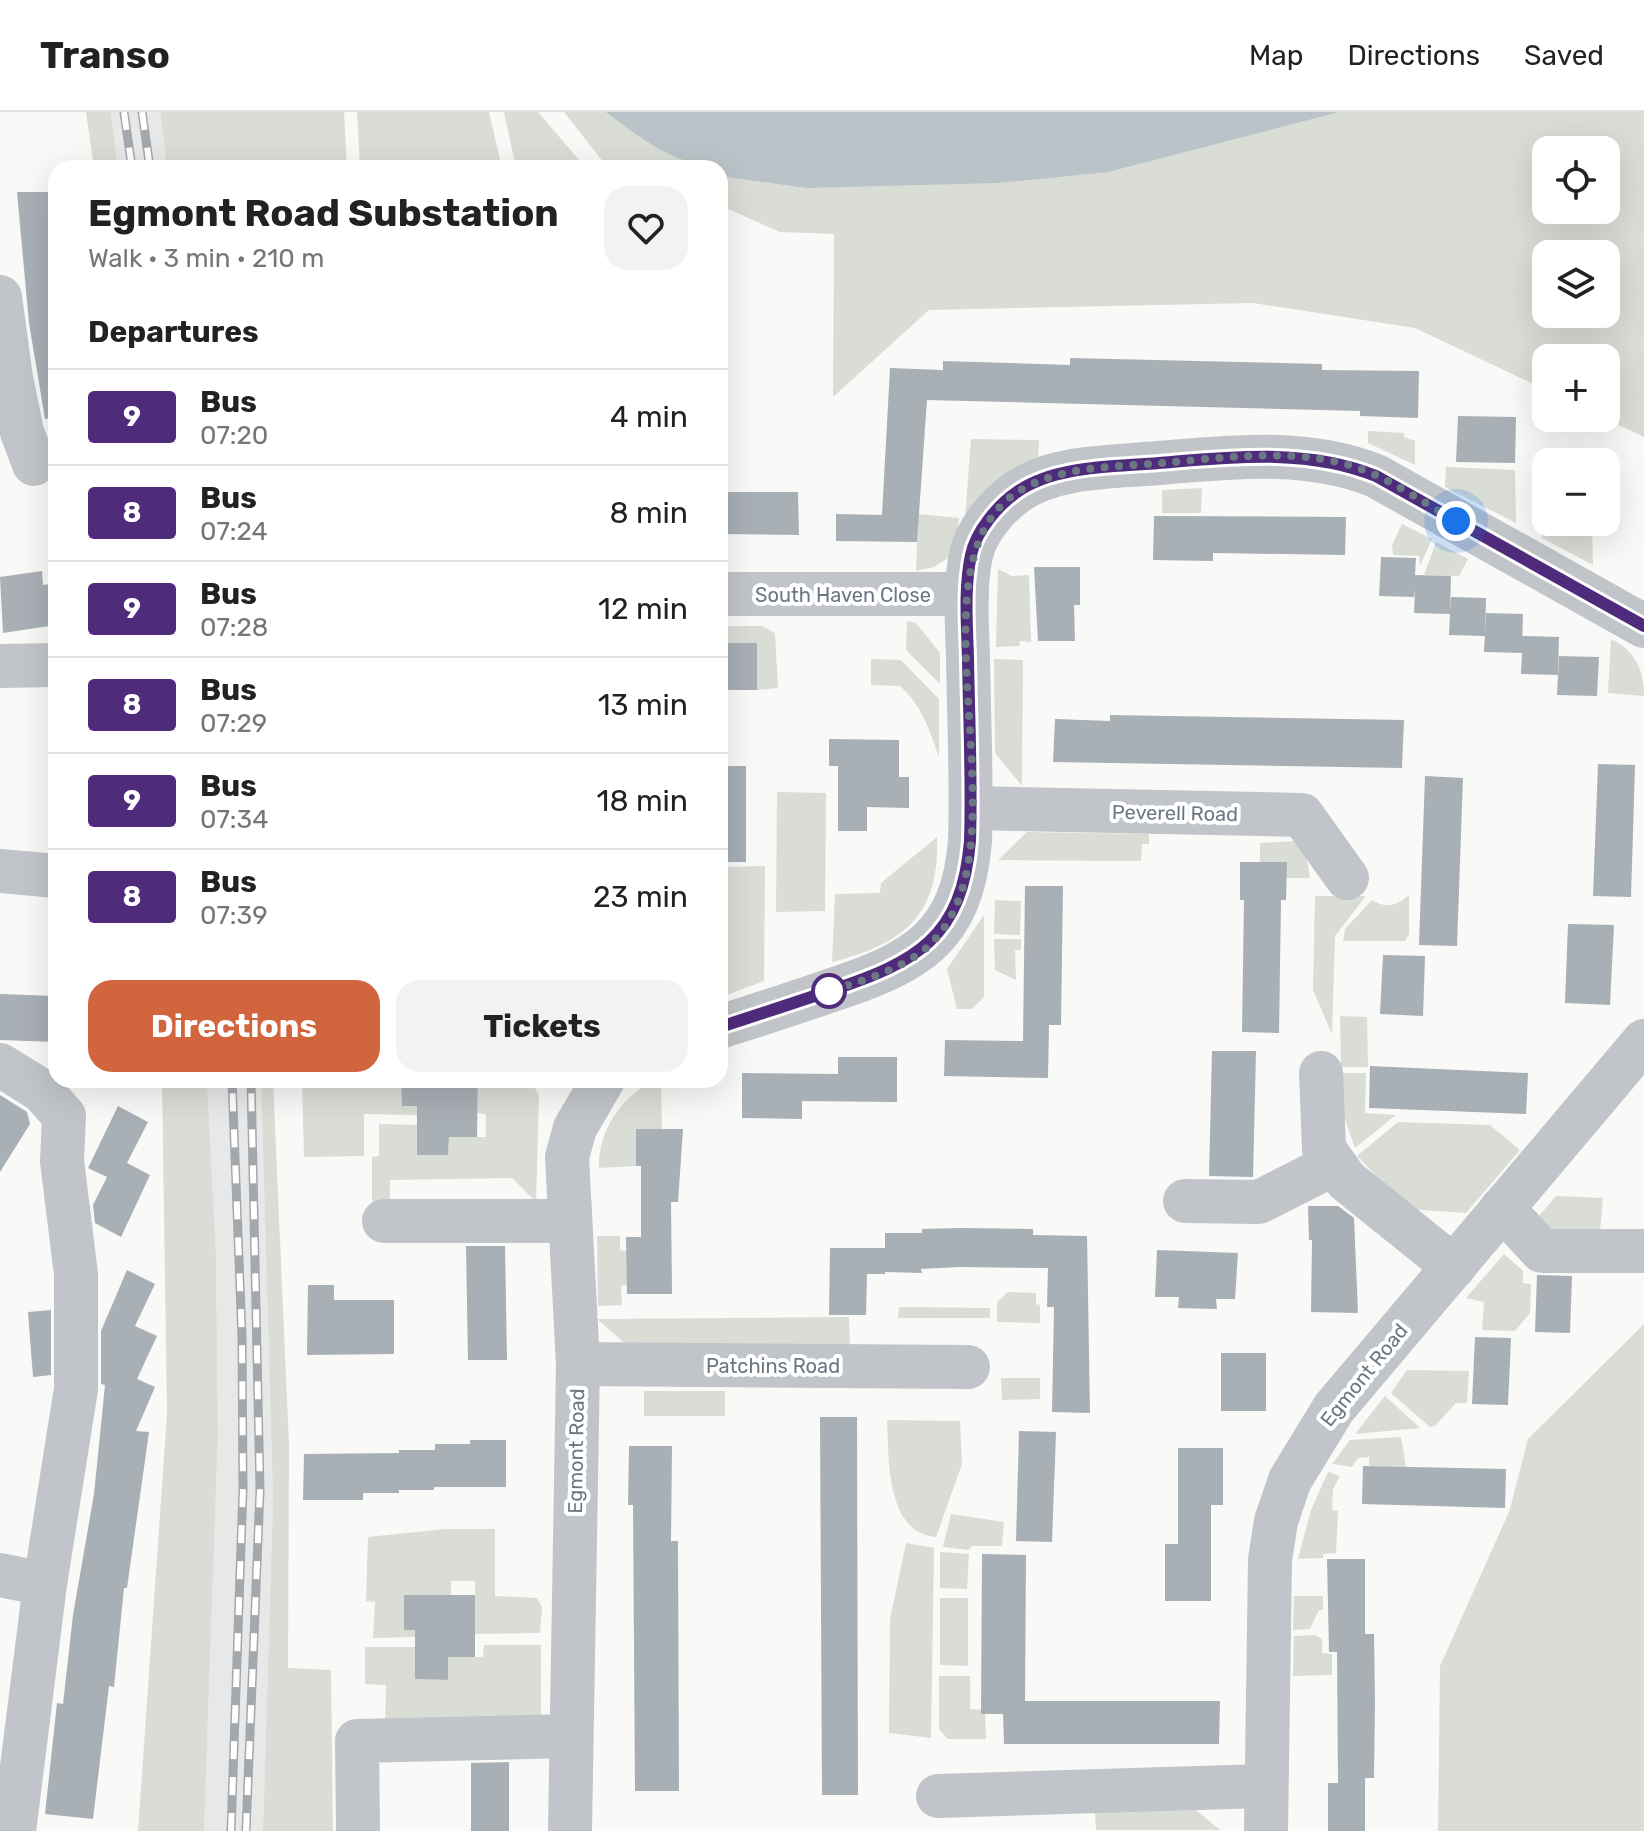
<!DOCTYPE html>
<meta charset="utf-8">
<style>
:root{--surface:#fff;--page:#f2f2f2;--text:#222;--muted:#767676;--line:#e0e0e0;--accent:#d1653e}
body{margin:0;font-family:Rubik,sans-serif;background:var(--page);color:var(--text);height:100vh;display:flex;flex-direction:column;font-size:30px;white-space:nowrap}
*{box-sizing:border-box;margin:0}
p{font-size:26px;color:var(--muted)}
.icon{flex:none;width:44px;height:44px;fill:none;stroke:currentColor;stroke-width:2;stroke-linecap:round;stroke-linejoin:round}
.map{position:relative;flex:1;overflow:hidden}
.drawer{position:absolute;left:48px;top:48px;width:680px;height:928px;display:flex;flex-direction:column;background:var(--surface);border-radius:24px;box-shadow:0 8px 32px #0002}
.drawer>*{flex:none}
.badge{padding:0 16px;border-radius:6px;font-size:28px;line-height:52px}
.fabs{position:absolute;left:1532px;top:24px;display:grid;gap:16px}
.fabs a{display:grid;place-items:center;width:88px;height:88px;border-radius:16px;background:var(--surface);box-shadow:0 8px 32px #0002;font-size:40px}
.you{position:absolute;width:40px;height:40px;margin:-20px;border:6px solid #fff;border-radius:50%;background:#1a73e8;box-shadow:0 0 0 12px #1a73e833}
.map>.badge{position:absolute;translate:-50% -50%;box-shadow:0 0 0 4px #fff}
h2{padding:0 40px;font-size:30px;line-height:72px}
.round{display:grid;place-items:center;flex:none;width:84px;height:84px;border-radius:24px;background:var(--page)}
.headline{display:flex;align-items:center;justify-content:space-between;height:136px;padding:0 40px}
h1{font-size:38px;font-weight:700;line-height:60px}
.cta{display:flex;gap:16px;margin-top:auto;padding:16px 40px}
.cta a{flex:1;height:92px;border-radius:24px;background:var(--accent);color:#fff;font-size:32px;font-weight:700;line-height:92px;text-align:center}
.cta a+a{background:var(--page);color:var(--text)}
ul{padding:0;list-style:none}
li{display:flex;align-items:center;gap:24px;height:96px;padding:0 40px;border-top:2px solid var(--line)}
li div{flex:1}
li b{display:block;font-size:30px}
li em{font-style:normal}
li .badge{min-width:88px;font-weight:700;text-align:center}
header{display:flex;align-items:center;gap:48px;box-sizing:border-box;height:112px;padding:0 40px;background:var(--surface);border-bottom:2px solid var(--line)}
header strong{font-size:38px}
nav{display:flex;gap:44px;margin-inline-start:auto;font-size:28px}
.map>svg:first-child{display:block}
.built{fill:#e7e8e7}
.green{fill:#d9ddd6;fill-rule:evenodd}
.water{fill:#bac4c8}
.building{fill:#a8afb5}
.lines{fill:none;stroke-linecap:round;stroke-linejoin:round}
.minor{stroke:#c1c4c8;stroke-width:44}
.rail-casing{stroke:#a3a8ad;stroke-width:9}
.rail{stroke:#fff;stroke-width:6;stroke-dasharray:18;stroke-linecap:butt}
.line-casing{stroke:#fff;stroke-width:18}
.line{stroke:#4e2b7b;stroke-width:12}
.walk{stroke:#6b7884;stroke-width:8;stroke-dasharray:0 14.4}
.stop-dot{fill:#fff;stroke:#4e2b7b;stroke-width:4}
.labels{text-anchor:middle;stroke-width:8;stroke-linejoin:round;paint-order:stroke}
.street-label{font-size:20px;fill:#6b7884;stroke:#fff}
</style>
<header>
<strong>Transo</strong>
<nav><a>Map</a><a>Directions</a><a>Saved</a></nav>
</header>
<div class="map">
<svg width="1644" height="1719" viewBox="0 0 1644 1719">
<rect width="100%" height="100%" fill="#f9f9f7"/>
<g class="built">
<polygon points="111,0 160,0 167,56 118,56"/>
<polygon points="207,968 261,968 273,1387 263,1719 204,1719 218,1322 216,1142"/>
</g>
<g class="green">
<polygon points="86,0 111,0 118,56 94,56"/>
<polygon points="160,0 344,0 347,56 167,56"/>
<polygon points="357,0 489,0 502,56 360,56"/>
<polygon points="504,0 538,0 586,56 516,56"/>
<path d="M564,0H1644V325L1604,306L1606,246H1546V278L1415,216L1253,191L929,198L833,285L834,122L780,120L726,96L725,108L720,111V56H608ZM1546,38H1606V98H1546ZM1546,142H1606V202H1546Z"/>
<polygon points="1368,319 1404,321 1404,325 1415,329 1415,353 1368,331"/>
<polygon points="971,327 1039,328 1038,349 964,421"/>
<polygon points="1446,355 1515,358 1516,411 1445,375"/>
<polygon points="1202,376 1201,401 1162,401 1162,378"/>
<polygon points="918,402 959,406 957,440 934,455 916,459"/>
<polygon points="1553,410 1592,410 1593,453 1542,426 1543,413"/>
<polygon points="1402,412 1432,427 1420,454 1419,444 1393,443 1392,433"/>
<polygon points="1436,430 1468,447 1459,464 1424,463"/>
<polygon points="998,457 1012,464 1029,463 1031,530 1020,529 1019,534 996,535"/>
<polygon points="907,509 916,511 940,541 940,572 906,538"/>
<polygon points="721,514 762,514 775,521 778,576 757,578 722,531"/>
<path d="M1611,527C1636,539 1644,559 1644,584L1608,581Z"/>
<path d="M871,547L901,548L939,587V645C929,617 922,594 900,574L871,573Z"/>
<polygon points="994,547 1023,548 1022,674 995,641"/>
<polygon points="777,680 826,681 825,799 776,800"/>
<polygon points="1027,720 1149,722 1149,732 1142,732 1141,749 998,748"/>
<path d="M937,725C940,803 904,832 832,850L835,782L880,781L881,771Z"/>
<polygon points="1295,729 1307,747 1310,766 1286,766 1286,750 1260,750 1260,731"/>
<polygon points="765,754 764,869 724,884 727,755"/>
<path d="M1409,783V822L1405,829H1343L1345,817L1372,788C1387,797 1396,794 1409,783Z"/>
<polygon points="1315,784 1366,784 1335,824 1332,922 1313,878"/>
<polygon points="995,788 1021,789 1020,823 994,822"/>
<polygon points="984,803 984,885 972,897 957,897 947,857"/>
<polygon points="994,827 1021,827 1021,838 1015,838 1016,868 995,858"/>
<polygon points="1340,904 1367,905 1368,955 1341,955"/>
<polygon points="1341,961 1366,961 1365,1001 1396,1003 1355,1036 1342,999"/>
<polygon points="162,968 207,968 216,1142 218,1322 204,1719 138,1719 167,1302"/>
<polygon points="261,968 273,968 289,1334 288,1556 331,1558 333,1719 263,1719 273,1387"/>
<polygon points="302,968 401,968 402,994 418,994 418,1003 364,1002 364,1044 304,1045"/>
<polygon points="478,968 530,968 539,983 536,1090 512,1066 390,1068 390,1089 372,1090 372,1045 379,1044 379,1012 417,1013 417,1043 448,1043 449,1025 486,1025 486,1002 478,1001"/>
<path d="M654,968H661L662,1017H636V1054L599,1056C598,1019 621,985 654,968Z"/>
<polygon points="1398,1010 1490,1013 1520,1038 1466,1101 1409,1097 1357,1044"/>
<polygon points="1556,1084 1603,1086 1599,1130 1532,1112"/>
<polygon points="597,1124 620,1124 620,1138 627,1139 627,1173 621,1174 622,1193 598,1194"/>
<polygon points="1504,1142 1523,1159 1523,1171 1531,1172 1530,1201 1515,1219 1482,1218 1484,1190 1466,1186"/>
<polygon points="1008,1180 1036,1181 1036,1192 1040,1193 1040,1211 997,1210 997,1190"/>
<polygon points="899,1195 990,1196 990,1206 898,1206"/>
<polygon points="849,1205 850,1234 629,1235 597,1207"/>
<polygon points="1644,1212 1644,1719 1438,1719 1440,1554 1509,1400 1528,1327"/>
<polygon points="1407,1258 1469,1259 1467,1291 1456,1291 1435,1314 1430,1315 1391,1281"/>
<polygon points="1001,1266 1040,1266 1040,1287 1002,1288"/>
<rect x="644" y="1279" width="81" height="25"/>
<polygon points="1385,1284 1420,1316 1355,1322"/>
<path d="M887,1308L960,1309L962,1352L936,1425C885,1421 889,1344 887,1308Z"/>
<polygon points="1401,1325 1406,1355 1369,1354 1369,1345 1358,1346 1352,1355 1332,1352 1350,1328"/>
<polygon points="1328,1360 1340,1364 1333,1377 1332,1398 1338,1399 1336,1441 1323,1442 1323,1446 1298,1447 1311,1398"/>
<polygon points="951,1402 1004,1410 1002,1434 972,1434 969,1438 943,1435"/>
<polygon points="446,1417 495,1417 495,1484 537,1486 542,1495 540,1521 475,1522 475,1469 451,1469 451,1483 404,1518 415,1518 415,1525 373,1526 375,1490 366,1489 368,1425"/>
<polygon points="906,1431 934,1436 931,1626 889,1621 890,1507"/>
<polygon points="940,1440 969,1442 967,1477 940,1476"/>
<polygon points="1294,1484 1323,1484 1323,1498 1319,1498 1310,1517 1293,1518"/>
<polygon points="940,1486 968,1486 968,1554 940,1553"/>
<polygon points="1315,1523 1322,1527 1322,1541 1332,1542 1332,1563 1293,1564 1294,1524"/>
<polygon points="484,1533 541,1533 541,1610 385,1612 386,1573 365,1572 365,1535 415,1535 415,1567 447,1568 448,1545 483,1545"/>
<polygon points="939,1564 970,1564 970,1597 985,1598 986,1627 948,1627 939,1617"/>
<polygon points="1196,1698 1220,1718 1096,1718 1095,1700"/>
</g>
<path class="water" d="M606,0H1339L1108,60L998,71L806,76L720,64V56C681,56 636,24 606,0Z"/>
<g class="building">
<polygon points="17,80 56,80 56,305 45,307 29,211"/>
<polygon points="1070,246 1322,252 1322,258 1419,259 1418,306 1360,304 1360,299 927,288 917,430 836,429 836,402 882,403 890,256 943,258 943,249 1070,253"/>
<polygon points="1458,304 1516,305 1515,351 1456,350"/>
<polygon points="720,380 798,380 799,423 720,422"/>
<polygon points="1154,404 1346,405 1345,443 1213,441 1213,449 1153,448"/>
<polygon points="1381,445 1416,446 1415,463 1451,464 1450,500 1451,485 1486,486 1485,524 1449,523 1450,502 1414,501 1415,477 1414,485 1379,484"/>
<polygon points="1034,455 1080,455 1080,493 1074,493 1075,529 1038,529"/>
<polygon points="42,459 43,473 56,471 56,513 3,521 0,465"/>
<polygon points="1486,501 1523,502 1522,535 1522,524 1559,525 1558,563 1521,562 1522,541 1484,540"/>
<rect x="720" y="531" width="37" height="47"/>
<polygon points="1559,544 1599,545 1597,584 1557,583"/>
<polygon points="1110,603 1404,608 1402,656 1053,650 1055,607 1110,609"/>
<polygon points="829,627 899,628 899,665 909,665 909,696 867,695 867,719 838,719 838,654 829,654"/>
<polygon points="1598,652 1635,653 1631,785 1593,784"/>
<rect x="720" y="654" width="26" height="96"/>
<polygon points="1425,664 1463,666 1457,834 1419,833"/>
<polygon points="1240,750 1287,750 1286,788 1281,788 1279,921 1242,920 1244,788 1240,788"/>
<polygon points="1025,774 1063,774 1061,913 1049,913 1048,966 944,964 945,928 1023,929"/>
<polygon points="1568,812 1614,813 1610,893 1565,891"/>
<polygon points="1383,843 1425,844 1423,904 1380,902"/>
<polygon points="0,882 55,884 56,930 0,928"/>
<polygon points="1212,939 1256,939 1253,1065 1209,1064"/>
<polygon points="838,945 897,945 897,990 802,989 802,1007 742,1006 742,961 838,962"/>
<polygon points="1370,954 1528,961 1526,1002 1369,996"/>
<polygon points="401,968 478,968 477,1025 449,1025 448,1043 417,1043 417,994 402,994"/>
<polygon points="0,983 27,1000 30,1012 0,1060"/>
<polygon points="118,994 148,1010 127,1051 150,1063 121,1125 95,1111 93,1093 107,1065 88,1056"/>
<polygon points="636,1017 683,1017 678,1090 671,1090 672,1182 627,1182 626,1125 641,1125 641,1054 636,1054"/>
<polygon points="1308,1094 1338,1094 1354,1106 1358,1201 1311,1200 1312,1128 1309,1128"/>
<polygon points="960,1116 1033,1117 1033,1123 1087,1124 1090,1301 1052,1300 1054,1195 1047,1195 1048,1156 959,1155 921,1157 922,1161 885,1160 885,1121 922,1121 922,1117"/>
<polygon points="466,1134 505,1134 507,1248 468,1248"/>
<polygon points="830,1136 885,1136 885,1162 867,1162 866,1203 829,1203"/>
<polygon points="1157,1138 1238,1141 1235,1187 1216,1187 1217,1197 1178,1196 1179,1185 1155,1185"/>
<polygon points="127,1158 155,1172 135,1214 157,1224 137,1267 155,1275 136,1319 149,1320 127,1476 124,1476 114,1575 109,1574 93,1707 45,1702 57,1591 63,1592 73,1503 94,1382 105,1273 101,1272 101,1219"/>
<polygon points="1537,1163 1572,1164 1570,1221 1535,1220"/>
<polygon points="308,1173 334,1173 334,1188 394,1188 394,1242 307,1243"/>
<polygon points="51,1198 51,1263 33,1265 28,1200"/>
<polygon points="1475,1225 1511,1226 1508,1293 1472,1292"/>
<rect x="1221" y="1241" width="45" height="58"/>
<polygon points="820,1305 857,1305 858,1683 822,1683"/>
<polygon points="1019,1319 1056,1320 1052,1430 1016,1429"/>
<polygon points="470,1328 506,1328 506,1375 434,1375 434,1378 399,1378 399,1381 363,1381 363,1388 303,1388 304,1342 399,1341 399,1338 435,1338 435,1332 470,1332"/>
<polygon points="629,1334 672,1334 671,1429 678,1429 679,1679 635,1679 633,1393 628,1393"/>
<polygon points="1178,1336 1223,1336 1223,1393 1211,1393 1211,1489 1165,1489 1165,1432 1178,1432"/>
<polygon points="1363,1354 1506,1357 1505,1396 1362,1392"/>
<polygon points="982,1442 1026,1443 1025,1589 1220,1589 1219,1632 1004,1632 1003,1602 981,1602"/>
<polygon points="1327,1447 1365,1447 1365,1522 1374,1522 1375,1589 1374,1666 1365,1666 1365,1719 1328,1719 1328,1671 1338,1671 1337,1540 1329,1540"/>
<polygon points="404,1483 475,1483 475,1545 448,1545 448,1568 415,1567 415,1518 404,1518"/>
<polygon points="509,1650 509,1719 471,1719 471,1651"/>
</g>
<g class="lines">
<g class="minor">
<polyline points="0,185 11,266 22,320 34,352"/>
<polyline points="720,482 967,482"/>
<polyline points="0,554 56,553"/>
<polyline points="971,696 1302,703 1347,766"/>
<polyline points="0,759 56,764"/>
<path d="M720,915C757,903 795,891 832,878C916,850 962,826 970,729C972,668 969,607 968,546C967,512 964,476 971,443C976,419 998,393 1017,380C1055,353 1115,355 1159,351C1231,345 1308,336 1376,364L1644,514"/>
<polyline points="0,953 42,979 64,1004 62,1049 76,1162 76,1277 45,1472 0,1463"/>
<polyline points="1321,961 1324,1037 1346,1068 1454,1155"/>
<polyline points="1185,1089 1259,1090 1334,1052"/>
<polyline points="1502,1096 1542,1139 1644,1139"/>
<polyline points="384,1109 570,1109"/>
<polyline points="578,1252 968,1255"/>
<polyline points="938,1684 1265,1674"/>
<polyline points="14,1719 45,1472"/>
<polyline points="358,1719 357,1629 571,1624"/>
<polyline points="570,1719 578,1252 567,1045 575,1016 603,968"/>
<polyline points="1266,1719 1270,1448 1276,1409 1290,1368 1334,1296 1644,929"/>
</g>
<defs>
<g id="rail">
<polyline points="124,0 132,56"/>
<polyline points="142,0 150,56"/>
<polyline points="231,1719 243,1377 242,1226 232,968"/>
<polyline points="246,1719 260,1378 251,968"/>
</g>
</defs>
<use href="#rail" class="rail-casing"/>
<use href="#rail" class="rail"/>
</g>
<g class="lines">
<defs>
<path id="line" d="M720,915C757,903 794,891 832,878C916,850 962,826 970,729C972,668 969,607 968,546C967,512 964,476 971,443C976,419 998,393 1017,380C1055,353 1115,355 1159,351C1231,345 1307,336 1376,364L1644,514"/>
</defs>
<use href="#line" class="line-casing"/>
<use href="#line" class="line"/>
<path class="walk" d="M829,879L825,881C857,870 892,861 920,841C1043,749 894,452 1021,378C1061,354 1116,355 1162,351C1222,346 1290,336 1349,353C1387,364 1422,390 1456,409"/>
</g>
<circle class="stop-dot" cx="829" cy="879" r="16"/>
<g class="labels">
<g class="street-label">
<text x="843" y="490">South Haven Close</text>
<text transform="translate(1175 701) rotate(1)" y="7">Peverell Road</text>
<text x="773" y="1261">Patchins Road</text>
<text transform="translate(1364 1263) rotate(-51)" y="7">Egmont Road</text>
<text transform="translate(576 1339) rotate(-89)" y="7">Egmont Road</text>
</g>
</g>
</svg>
<div class="fabs">
<a><svg class="icon" aria-label="locate" viewBox="0 0 24 24"><circle cx="12" cy="12" r="6"/><path d="M12 2v4M12 18v4M2 12h4M18 12h4"/></svg></a>
<a><svg class="icon" aria-label="layers" viewBox="0 0 24 24"><path d="M12 4l9 5-9 5-9-5zM3 14l9 5 9-5"/></svg></a>
<a>+</a>
<a>−</a>
</div>
<div class="you" style="left:1456px;top:409px"></div>
<section class="drawer">
<div class="headline"><div><h1>Egmont Road Substation</h1><p>Walk · 3 min · 210 m</p></div><a class="round"><svg class="icon" aria-label="heart" viewBox="0 0 24 24"><path d="M12 20l-8-8c-3-5 5-10 8-4 3-6 11-1 8 4z"/></svg></a></div>
<h2>Departures</h2>
<ul>
<li><span class="badge" style="background:#4e2b7b;color:#fff">9</span><div><b>Bus</b><p>07:20</p></div><em>4 min</em></li>
<li><span class="badge" style="background:#4e2b7b;color:#fff">8</span><div><b>Bus</b><p>07:24</p></div><em>8 min</em></li>
<li><span class="badge" style="background:#4e2b7b;color:#fff">9</span><div><b>Bus</b><p>07:28</p></div><em>12 min</em></li>
<li><span class="badge" style="background:#4e2b7b;color:#fff">8</span><div><b>Bus</b><p>07:29</p></div><em>13 min</em></li>
<li><span class="badge" style="background:#4e2b7b;color:#fff">9</span><div><b>Bus</b><p>07:34</p></div><em>18 min</em></li>
<li><span class="badge" style="background:#4e2b7b;color:#fff">8</span><div><b>Bus</b><p>07:39</p></div><em>23 min</em></li>
</ul>
<div class="cta"><a>Directions</a><a>Tickets</a></div>
</section>
</div>
